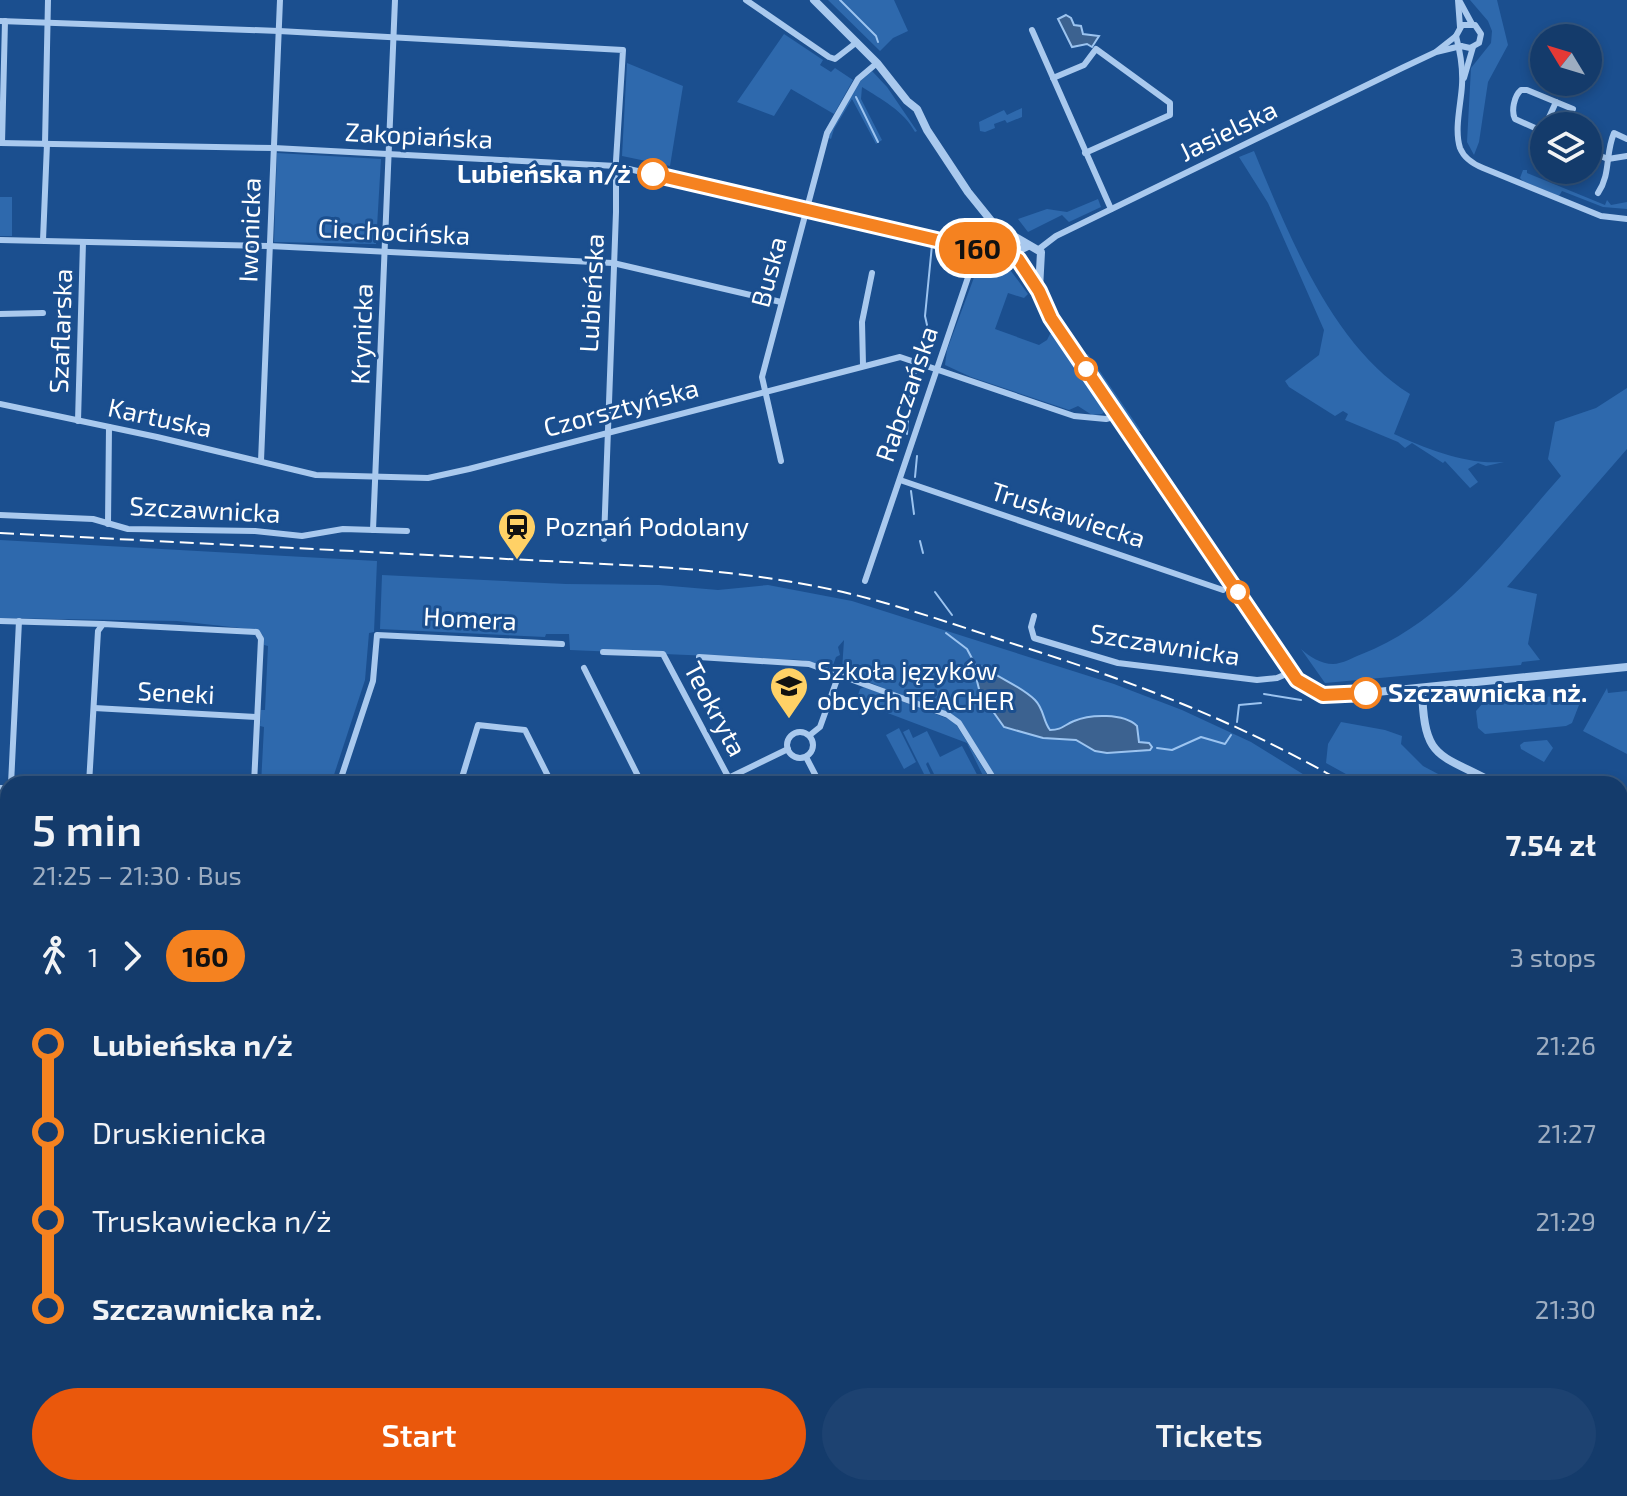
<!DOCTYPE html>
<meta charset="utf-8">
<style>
:root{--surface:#143b6b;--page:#1d4271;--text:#f1f3f6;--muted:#9dadc1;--line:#33557e;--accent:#ea580c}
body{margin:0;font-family:"Exo 2",sans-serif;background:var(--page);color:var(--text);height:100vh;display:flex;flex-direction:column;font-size:30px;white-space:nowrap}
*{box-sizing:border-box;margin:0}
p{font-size:26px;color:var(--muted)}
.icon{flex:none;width:44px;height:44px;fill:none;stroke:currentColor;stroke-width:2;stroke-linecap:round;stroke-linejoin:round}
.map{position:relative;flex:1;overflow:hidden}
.sheet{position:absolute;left:0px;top:776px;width:1628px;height:720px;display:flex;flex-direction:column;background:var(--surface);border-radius:24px 24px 0 0;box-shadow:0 4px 12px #0003,0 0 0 2px var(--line)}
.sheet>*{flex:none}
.badge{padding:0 16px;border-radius:26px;font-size:28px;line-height:52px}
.needle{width:52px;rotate:308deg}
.controls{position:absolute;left:1530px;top:24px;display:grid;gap:16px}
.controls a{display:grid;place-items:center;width:72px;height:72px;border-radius:50%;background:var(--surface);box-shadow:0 4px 12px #0003,0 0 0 2px var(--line);font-size:40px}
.map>.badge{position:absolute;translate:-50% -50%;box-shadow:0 0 0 4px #fff}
.legs{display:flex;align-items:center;gap:12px;height:88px;padding:0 32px;font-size:26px}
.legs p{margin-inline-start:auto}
.overview{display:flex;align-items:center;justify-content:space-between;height:136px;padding:0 32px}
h1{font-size:44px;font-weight:600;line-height:60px}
.primary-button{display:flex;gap:16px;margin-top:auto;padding:16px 32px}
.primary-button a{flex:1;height:92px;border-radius:48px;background:var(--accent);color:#fff;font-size:32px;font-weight:600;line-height:92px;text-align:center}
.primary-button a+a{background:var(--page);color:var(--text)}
ul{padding:0 32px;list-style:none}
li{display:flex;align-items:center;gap:28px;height:88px;font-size:30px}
li i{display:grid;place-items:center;width:12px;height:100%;margin:0 10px;background:currentColor}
li i::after{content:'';width:20px;height:20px;margin:-10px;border:6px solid;border-radius:50%;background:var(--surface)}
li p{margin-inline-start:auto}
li:first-child i{background:linear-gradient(#0000 50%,currentColor 0)}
li:last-child i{background:linear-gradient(currentColor 50%,#0000 0)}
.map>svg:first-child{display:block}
.green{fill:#2e69ad}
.water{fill:#3c6290;stroke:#9cc4f0;stroke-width:2}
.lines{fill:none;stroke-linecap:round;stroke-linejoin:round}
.stream{stroke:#9cc4f0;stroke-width:2}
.minor{stroke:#a9c9ee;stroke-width:6}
.tertiary{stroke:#a9c9ee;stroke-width:8}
.primary{stroke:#f0f6ff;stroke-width:10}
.rail{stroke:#fff;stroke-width:2;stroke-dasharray:14 6;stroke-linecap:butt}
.line-1-casing{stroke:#fff;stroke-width:18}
.line-1{stroke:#f58220;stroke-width:12}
.stop-1-dot{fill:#fff;stroke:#f58220;stroke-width:4}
.labels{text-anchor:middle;stroke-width:6;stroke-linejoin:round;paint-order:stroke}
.street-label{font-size:26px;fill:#fff;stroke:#1b4f8f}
.stop-label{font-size:26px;font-weight:bold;fill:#fff;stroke:#1b4f8f;text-anchor:end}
.poi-label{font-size:26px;fill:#fff;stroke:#1b4f8f;text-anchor:start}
</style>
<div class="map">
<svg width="1627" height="1496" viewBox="0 0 1627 1496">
<rect width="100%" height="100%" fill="#1b4f8f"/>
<g class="green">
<polygon points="828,0 894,0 908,31 893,38 880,51"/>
<polygon points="1470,0 1497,0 1508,45 1488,82 1479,142 1474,155 1467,142 1471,68 1491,43 1492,31 1488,21"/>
<polygon points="784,34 823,60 820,65 831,72 835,68 853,80 834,114 791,89 774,116 737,102"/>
<polygon points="627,63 683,86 670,166 622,156"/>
<path d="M872,71L887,87L917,131L915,132C904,111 881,99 862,87L861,99L882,140L876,144L852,99L834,129L831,139L827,137L858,83Z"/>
<polygon points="1022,108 1022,117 1007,123 1005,120 994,124 995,128 985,132 980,131 979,122 1004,110 1007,115"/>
<path d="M1254,151C1288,233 1332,346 1410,394L1394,434C1427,449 1466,465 1504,462L1486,466L1478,463L1468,469L1478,482L1470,488L1445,461L1443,463L1412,443L1405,448L1398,442L1345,420L1348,414L1343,411L1335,416L1289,387L1285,381L1319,355L1324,330L1268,203L1239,157Z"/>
<polygon points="277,153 381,159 376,244 274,242"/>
<polygon points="1523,170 1527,170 1527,173 1605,205 1607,200 1611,205 1627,202 1627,209 1603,207 1562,191 1559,196 1523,181 1520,178"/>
<rect x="0" y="197" width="12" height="39"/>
<polygon points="1098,199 1101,207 1069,222 1062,215 1028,232 1018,219 1047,209 1067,212"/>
<polygon points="982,256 1005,263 1028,294 1024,298 1008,293 995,329 1039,345 1047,340 1050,334 1057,334 1105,405 1107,409 1102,414 1092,415 1078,406 1069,410 971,377 945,365 947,350"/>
<polygon points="1088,354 1141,431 1132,431 1082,357"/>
<path d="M1627,388V449L1507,587L1537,594L1528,644L1540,660L1522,662L1521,665L1325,683L1301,649C1310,657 1321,664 1333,664C1342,664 1354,657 1362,654C1447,621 1503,541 1561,476L1548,459L1555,422L1596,408Z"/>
<polygon points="0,540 377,561 374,632 369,633 365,680 331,784 261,784 264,727 260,726 261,710 265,710 268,646 264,645 263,636 259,630 177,621 0,618"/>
<polygon points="382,575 566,584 659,585 718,590 768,585 852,601 1114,684 1182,710 1251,742 1319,784 1000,784 962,723 842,670 844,640 838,647 840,655 836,657 832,668 802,660 570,650 569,634 546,634 545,637 380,629"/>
<polygon points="864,687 954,721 993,784 987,784 967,743 856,701 860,689"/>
<polygon points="1607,688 1608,693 1627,691 1627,754 1583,731"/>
<polygon points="1577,694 1583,697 1583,702 1579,705 1572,723 1566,726 1485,734 1478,728 1476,711 1483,703"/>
<polygon points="1341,722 1385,730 1402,736 1401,744 1423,766 1457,784 1364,784 1326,763 1328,744"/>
<polygon points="899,728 916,762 904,769 886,735"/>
<polygon points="909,729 913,738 927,731 940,757 962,746 982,784 939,784 928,762 926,764 935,784 929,784 903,732"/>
<polygon points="1547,740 1553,748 1544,762 1521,749 1520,745 1524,742"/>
<polygon points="1627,1082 1627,1432 1620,1432 1620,1098"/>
<polygon points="1627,1445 1627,1496 1429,1496 1445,1488 1620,1488 1620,1446"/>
<polygon points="866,1488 985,1488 939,1496 854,1496 866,1490"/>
<polygon points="1109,1488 1174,1488 1181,1496 1056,1496"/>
<polygon points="1241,1488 1421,1488 1403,1496 1234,1496"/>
</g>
<g class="water">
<polygon points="1066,15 1071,18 1074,25 1081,26 1083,34 1099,36 1092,47 1087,44 1072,47 1058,19"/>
<path d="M976,666L984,667C1000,679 1021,686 1035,700C1044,709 1043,721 1050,730C1062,730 1064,725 1074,721C1090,714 1124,713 1137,726L1139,742L1149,743L1152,747L1150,750L1107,753L1095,751L1076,740L1043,738L1004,727L980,693L975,673Z"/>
</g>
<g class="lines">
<g class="stream">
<polyline points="840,0 876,36 878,42"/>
<polyline points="856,97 878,142"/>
<polyline points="927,325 925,316 932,245"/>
<polyline points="909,403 911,384 917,370"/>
<polyline points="907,434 909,406"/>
<polyline points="915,477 917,456"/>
<polyline points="911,491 914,514"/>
<polyline points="920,541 923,553"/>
<polyline points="935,592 952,615"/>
<polyline points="946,633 967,649 976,666"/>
<polyline points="1264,694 1301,700"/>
<polyline points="1237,722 1239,705 1261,703"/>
<polyline points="1157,748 1172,750 1201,737 1225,744 1231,735"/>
</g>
<g class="minor">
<polyline points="746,0 829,57 835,59 857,42"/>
<polyline points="1458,0 1460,27"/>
<polyline points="1459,0 1472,24"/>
<polyline points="0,21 279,31 623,50 616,161 616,212 604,539"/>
<polyline points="1032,30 1111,209"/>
<path d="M1461,46L1470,48L1479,43L1481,34L1475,25H1462L1456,36C1460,51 1463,68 1462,85C1461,104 1454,129 1460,148C1464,158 1473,164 1483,168L1601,216L1627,219"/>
<polyline points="1437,51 1456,36"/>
<polyline points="1053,78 1084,65 1096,49 1170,103 1170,115 1085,153"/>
<polyline points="1464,78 1473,47"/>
<polyline points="1545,126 1556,102 1573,109"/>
<path d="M1544,132L1515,119C1511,111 1514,96 1521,90H1527L1556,102"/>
<polyline points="0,143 274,148 616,166 1018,259"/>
<polyline points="2,143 5,21"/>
<polyline points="45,144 48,0"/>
<polyline points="1588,151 1608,159 1627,156"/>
<path d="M1598,193C1611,174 1605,154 1614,133L1627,139"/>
<polyline points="0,240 269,246 613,263 781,302"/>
<polyline points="43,240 47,144"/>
<polyline points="1039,249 1056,236 1402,68 1436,52 1461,46"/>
<polyline points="0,314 43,313"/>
<polyline points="863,365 862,322 872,273"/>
<polyline points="0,404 157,437 316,475 428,478 469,469 900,357 1074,416 1106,419 1117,416"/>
<polyline points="78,421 83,242"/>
<polyline points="261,461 280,0"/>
<polyline points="781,461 762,377 827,133 858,79 877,63"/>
<polyline points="900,480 1223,590"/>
<polyline points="0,515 93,519 128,529 255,531 302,536 343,529 407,531"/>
<polyline points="108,524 109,427"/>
<polyline points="373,530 395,0"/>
<polyline points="865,581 978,248 993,223"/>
<polyline points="1034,616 1031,627 1034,638 1118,663 1257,680 1277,678 1291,672"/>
<polyline points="0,621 103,624"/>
<polyline points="603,652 663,654 732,784"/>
<polyline points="699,657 809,664 948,715 959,723 997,784"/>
<polyline points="584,668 642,784"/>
<polyline points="94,708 257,717"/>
<circle cx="800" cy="745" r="13"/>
<polyline points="810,735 820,727 839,674"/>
<polyline points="806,757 820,784"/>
<polyline points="11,784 19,621"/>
<polyline points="89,784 98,631 103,624 257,632 261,639 254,784"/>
<polyline points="339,784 373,681 377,635 562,644"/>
<polyline points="460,784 478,725 525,730 552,784"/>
<polyline points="716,784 788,749"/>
<polyline points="0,788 8,788"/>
<polyline points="0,974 8,818"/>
<polyline points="0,1197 8,1195"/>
<polyline points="0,1289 8,1288"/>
<polyline points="0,1330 8,1345"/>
<polyline points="0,1398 8,1391"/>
<polyline points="265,1488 268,1496"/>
<polyline points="430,1488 434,1496"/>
<polyline points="89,1496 92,1488"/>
<polyline points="488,1496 504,1488"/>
<polyline points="713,1496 722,1488"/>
<polyline points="1416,1496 1434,1488"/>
</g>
<g class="tertiary">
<polyline points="814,0 877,63 907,101 917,109 927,130 968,192 1018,254"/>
<polyline points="1000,228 1041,252 1039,289"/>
<path d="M1028,246L1020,250L1019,263L1035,284L1051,318L1291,672C1306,691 1323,696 1347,695L1627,667"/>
<path d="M1422,688C1424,762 1438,752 1496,784"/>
<polyline points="1620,864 1627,869"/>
<polyline points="0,963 8,963"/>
<polyline points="1620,1437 1627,1437"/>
<polyline points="614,1488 617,1496"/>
<polyline points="985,1496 1050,1488"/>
</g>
<g class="primary">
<polyline points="1620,1009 1627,1001"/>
<polyline points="1214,1496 1220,1488"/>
</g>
<g class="rail">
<path d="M0,533L644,566C711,570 777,577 843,592C902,606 959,626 1017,645C1132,681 1241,723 1346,784"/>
<polyline points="1620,982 1627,987"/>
</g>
</g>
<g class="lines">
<defs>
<polyline id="line-1" points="653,174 1018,259 1039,291 1051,318 1297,680 1323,695 1366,693"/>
</defs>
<use href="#line-1" class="line-1-casing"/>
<use href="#line-1" class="line-1"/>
</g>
<defs>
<symbol id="station-pin" viewBox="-11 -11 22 30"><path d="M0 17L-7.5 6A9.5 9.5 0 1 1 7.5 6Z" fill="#ffd166" stroke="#1b4f8f"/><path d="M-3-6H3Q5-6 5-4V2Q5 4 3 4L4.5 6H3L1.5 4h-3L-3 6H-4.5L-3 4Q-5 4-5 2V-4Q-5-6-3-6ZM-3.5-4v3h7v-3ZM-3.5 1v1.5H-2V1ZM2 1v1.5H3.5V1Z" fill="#111"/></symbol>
<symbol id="university-pin" viewBox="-11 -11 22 30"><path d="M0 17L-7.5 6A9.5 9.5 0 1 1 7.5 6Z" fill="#ffd166" stroke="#1b4f8f"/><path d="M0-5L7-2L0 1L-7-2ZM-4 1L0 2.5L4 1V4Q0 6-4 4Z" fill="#111"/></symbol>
</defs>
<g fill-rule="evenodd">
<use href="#station-pin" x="495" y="505" width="44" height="60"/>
<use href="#university-pin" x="767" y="664" width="44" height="60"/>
</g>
<g class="stop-1-dot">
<circle cx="653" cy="174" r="14"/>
<circle cx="1086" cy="369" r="10"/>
<circle cx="1238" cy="592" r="10"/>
<circle cx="1366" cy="693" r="14"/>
</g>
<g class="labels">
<g class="street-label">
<text transform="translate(1228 131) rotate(-26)" y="9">Jasielska</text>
<text transform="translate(419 136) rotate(3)" y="9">Zakopiańska</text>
<text transform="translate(250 230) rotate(-88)" y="9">Iwonicka</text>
<text transform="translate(394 232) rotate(3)" y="9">Ciechocińska</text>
<text transform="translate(769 272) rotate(-75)" y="9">Buska</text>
<text transform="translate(592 293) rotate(-87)" y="9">Lubieńska</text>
<text transform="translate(61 331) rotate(-88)" y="9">Szaflarska</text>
<text transform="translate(362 334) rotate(-88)" y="9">Krynicka</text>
<text transform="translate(907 394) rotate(-71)" y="9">Rabczańska</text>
<text transform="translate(621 408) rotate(-15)" y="9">Czorsztyńska</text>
<text transform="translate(160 418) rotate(12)" y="9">Kartuska</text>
<text transform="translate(205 510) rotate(3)" y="9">Szczawnicka</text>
<text transform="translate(1068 515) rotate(18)" y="9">Truskawiecka</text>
<text transform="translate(470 619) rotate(3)" y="9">Homera</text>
<text transform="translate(1165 645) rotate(9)" y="9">Szczawnicka</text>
<text transform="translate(176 693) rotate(3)" y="9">Seneki</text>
<text transform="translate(715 709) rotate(62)" y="9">Teokryta</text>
</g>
<g class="stop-label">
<text x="631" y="183">Lubieńska n/ż</text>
<text x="1388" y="702" text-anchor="start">Szczawnicka nż.</text>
</g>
<g class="poi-label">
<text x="545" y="536">Poznań Podolany</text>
<text x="817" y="680">Szkoła języków<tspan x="817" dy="30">obcych TEACHER</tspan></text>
</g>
</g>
</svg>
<div class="controls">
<a><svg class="needle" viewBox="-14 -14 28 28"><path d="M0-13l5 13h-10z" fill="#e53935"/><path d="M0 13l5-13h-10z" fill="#9dadc1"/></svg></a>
<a><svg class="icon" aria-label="layers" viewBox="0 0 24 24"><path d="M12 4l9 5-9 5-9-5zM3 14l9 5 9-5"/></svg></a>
</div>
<b class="badge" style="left:978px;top:248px;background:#f58220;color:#111">160</b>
<section class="sheet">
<div class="overview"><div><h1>5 min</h1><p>21:25 – 21:30 · Bus</p></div><b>7.54 zł</b></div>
<div class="legs"><svg class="icon" aria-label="walk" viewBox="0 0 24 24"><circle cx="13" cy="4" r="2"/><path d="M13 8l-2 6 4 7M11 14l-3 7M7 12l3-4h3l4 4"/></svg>1<svg class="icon" aria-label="forward" viewBox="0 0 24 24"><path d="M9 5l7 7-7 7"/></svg><b class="badge" style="background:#f58220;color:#111">160</b><p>3 stops</p></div>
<ul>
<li><i style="color:#f58220"></i><b>Lubieńska n/ż</b><p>21:26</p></li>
<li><i style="color:#f58220"></i><span>Druskienicka</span><p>21:27</p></li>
<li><i style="color:#f58220"></i><span>Truskawiecka n/ż</span><p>21:29</p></li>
<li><i style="color:#f58220"></i><b>Szczawnicka nż.</b><p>21:30</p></li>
</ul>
<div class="primary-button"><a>Start</a><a>Tickets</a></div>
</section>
</div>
